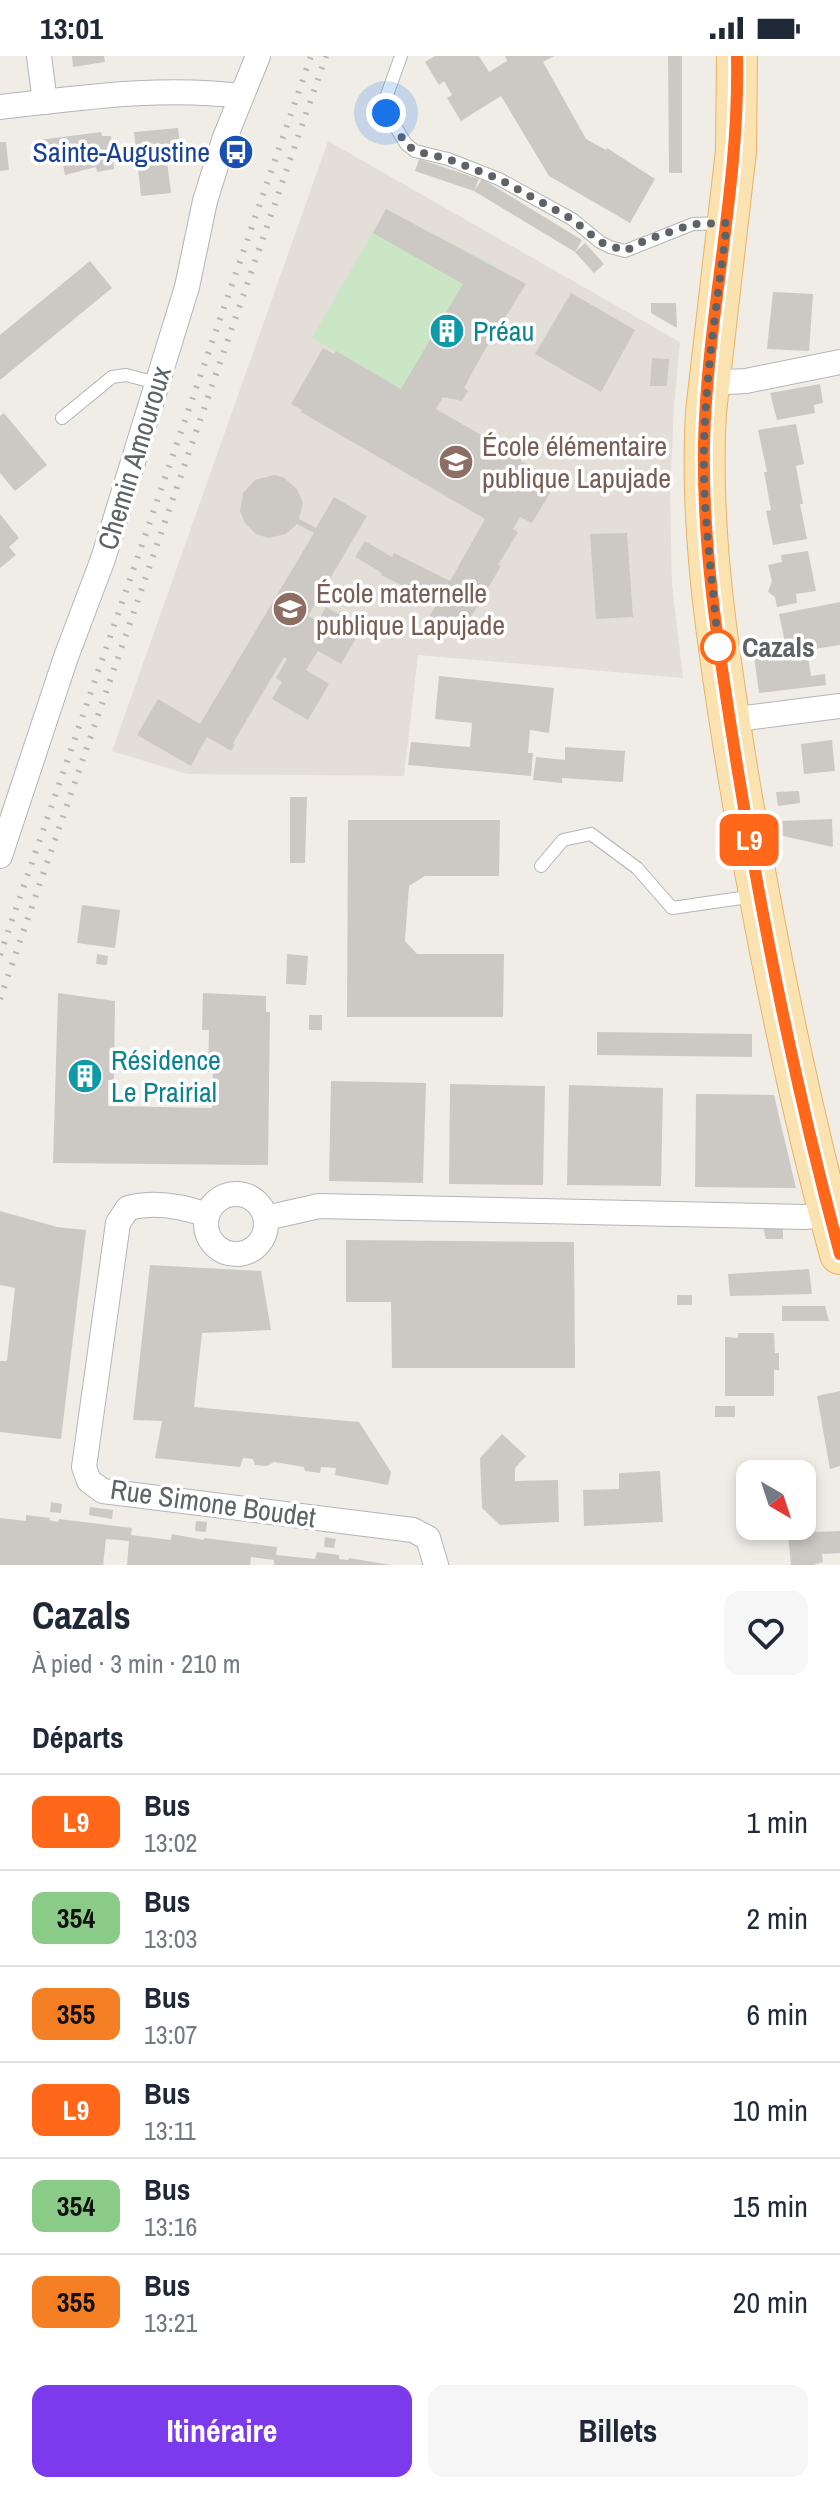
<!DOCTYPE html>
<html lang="fr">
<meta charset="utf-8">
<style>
:root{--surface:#fff;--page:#f6f6f7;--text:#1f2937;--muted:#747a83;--line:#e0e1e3;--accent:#7c3aed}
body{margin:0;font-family:"Archivo Narrow",sans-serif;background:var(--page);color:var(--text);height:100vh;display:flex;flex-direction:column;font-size:30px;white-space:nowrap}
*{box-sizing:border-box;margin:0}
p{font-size:26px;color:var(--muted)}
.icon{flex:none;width:44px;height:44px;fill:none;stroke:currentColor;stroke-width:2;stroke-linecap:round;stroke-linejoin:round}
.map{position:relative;height:1509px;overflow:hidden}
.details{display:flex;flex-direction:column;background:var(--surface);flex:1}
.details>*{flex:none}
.badge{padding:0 16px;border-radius:12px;font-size:28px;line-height:52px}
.needle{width:52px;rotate:141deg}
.buttons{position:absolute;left:736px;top:1404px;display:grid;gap:16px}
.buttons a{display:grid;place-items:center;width:80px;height:80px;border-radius:16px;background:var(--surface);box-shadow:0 4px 12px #0003;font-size:40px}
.you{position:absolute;width:40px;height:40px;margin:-20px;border:6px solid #fff;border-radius:50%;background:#1a73e8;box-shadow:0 0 0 12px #1a73e833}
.map>.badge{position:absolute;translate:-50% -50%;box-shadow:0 0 0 4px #fff}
h2{padding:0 32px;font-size:30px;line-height:72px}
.round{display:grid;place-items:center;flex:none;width:84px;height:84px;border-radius:16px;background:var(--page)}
.headline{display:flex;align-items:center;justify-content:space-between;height:136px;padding:0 32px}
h1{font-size:38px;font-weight:700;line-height:60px}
.action{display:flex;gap:16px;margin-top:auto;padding:16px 32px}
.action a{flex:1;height:92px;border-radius:16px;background:var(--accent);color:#fff;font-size:32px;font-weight:700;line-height:92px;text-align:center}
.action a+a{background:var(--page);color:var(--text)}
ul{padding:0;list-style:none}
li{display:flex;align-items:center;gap:24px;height:96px;padding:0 32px;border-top:2px solid var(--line)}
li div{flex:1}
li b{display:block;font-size:30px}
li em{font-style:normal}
li .badge{min-width:88px;font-weight:700;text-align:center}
.status{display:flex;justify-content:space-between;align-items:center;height:56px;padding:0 40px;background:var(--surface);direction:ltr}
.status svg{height:22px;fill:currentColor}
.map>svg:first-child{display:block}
.education{fill:#e3ded8}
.green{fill:#cae6c5}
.building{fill:#ccc8c4}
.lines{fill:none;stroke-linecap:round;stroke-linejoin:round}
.service-casing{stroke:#b2b5b9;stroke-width:14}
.minor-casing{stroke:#b2b5b9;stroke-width:26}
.primary-casing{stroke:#ebb065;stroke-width:42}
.service{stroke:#fff;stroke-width:12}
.minor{stroke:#fff;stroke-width:24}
.primary{stroke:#fbe3b1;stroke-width:40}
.rail{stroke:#b5b6b7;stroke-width:6;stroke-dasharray:2 10;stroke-linecap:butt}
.line-casing{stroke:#fff;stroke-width:18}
.line{stroke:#ff671b;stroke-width:12}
.walk{stroke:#5e6367;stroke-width:8;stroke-dasharray:0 14.4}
.stop-dot{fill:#fff;stroke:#ff671b;stroke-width:4}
.labels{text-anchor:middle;stroke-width:7;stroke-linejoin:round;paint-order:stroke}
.transit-label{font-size:28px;fill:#164399;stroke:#fff;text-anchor:end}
.culture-label{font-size:28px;fill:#0d838f;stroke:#fff;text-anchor:start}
.education-label{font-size:28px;fill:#785e54;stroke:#fff;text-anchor:start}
.street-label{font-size:28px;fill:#5e6367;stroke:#fff}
.stop-label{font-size:28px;font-weight:bold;fill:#5e6367;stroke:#fff;text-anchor:start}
</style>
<div class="status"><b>13:01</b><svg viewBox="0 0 49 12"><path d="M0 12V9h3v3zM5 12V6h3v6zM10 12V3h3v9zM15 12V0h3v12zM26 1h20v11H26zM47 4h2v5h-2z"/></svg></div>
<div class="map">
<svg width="840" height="1509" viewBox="0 0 840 1509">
<rect width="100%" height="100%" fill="#f0ede7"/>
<polygon class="education" points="328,85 680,286 674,351 670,438 672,528 683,622 418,599 404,720 187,718 112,695"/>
<polygon class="green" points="386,153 497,211 420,343 312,282"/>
<g class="building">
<polygon points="72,0 104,0 105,6 73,11"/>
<polygon points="435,0 479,0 489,16 507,5 505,0 554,0 543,6 586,83 606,94 607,92 655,123 630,167 549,120 501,40 461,65 447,42 452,39 444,25 439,29 425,6"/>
<polygon points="668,0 682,0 682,117 669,117"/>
<polygon points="178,72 182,104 167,106 171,137 141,140 134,76"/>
<polygon points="101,76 102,80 111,80 114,113 97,116 96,111 65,119 62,104 41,107 39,84"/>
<polygon points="0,86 6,86 9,114 0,115"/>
<polygon points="419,103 479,123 474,135 415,115"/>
<polygon points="482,123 582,184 575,196 474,135"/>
<polygon points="386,153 526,228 483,297 464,332 468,335 462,345 443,341 436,353 521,402 521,405 532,411 528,421 551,435 532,467 520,461 513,473 518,476 498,509 501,510 459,581 428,563 437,547 381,519 382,517 355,501 365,485 392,501 394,497 450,525 485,463 301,356 302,354 291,348 323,292 334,298 336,295 401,333 463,228 373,177"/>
<polygon points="585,187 604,208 594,217 575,196"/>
<polygon points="90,205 112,232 0,324 0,279"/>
<polygon points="773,236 813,238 809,295 767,293"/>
<polygon points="571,237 635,274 601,336 535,298"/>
<polygon points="651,247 676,247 677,272 651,257"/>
<polygon points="652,302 669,303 667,330 650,330"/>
<polygon points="820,328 823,347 814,349 815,357 777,364 770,337"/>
<polygon points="4,357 47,409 15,435 0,417 0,360"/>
<polygon points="796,368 804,408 796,410 803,448 800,448 807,483 773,489 766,455 771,454 764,416 767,416 758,374"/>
<polygon points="274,419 283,421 297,433 303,447 299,463 316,472 334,441 367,460 308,560 318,565 326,551 362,572 341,608 318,595 306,614 329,628 308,664 272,643 282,626 276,622 287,603 284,601 233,687 235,689 231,695 207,681 191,710 137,679 158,643 200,668 314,477 297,468 286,478 268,482 256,478 245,467 240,455 243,437 255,424"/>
<polygon points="0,458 19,482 9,491 16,499 0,512"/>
<polygon points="627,477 633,561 596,563 590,478"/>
<polygon points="808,495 816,535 796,538 797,547 777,551 775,541 768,536 772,525 768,509 782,506 781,499"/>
<polygon points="840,546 840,589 807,594 811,620 825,618 826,629 759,637 754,600 787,596 779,558"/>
<polygon points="439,620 554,632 549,677 530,674 528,697 533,697 531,720 408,709 411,686 470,691 472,667 435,663"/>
<polygon points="832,684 835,715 804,718 801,688"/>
<polygon points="565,691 625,695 623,726 562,722 562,727 533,724 536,701 565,704"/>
<polygon points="799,735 800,747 778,750 776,736"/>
<polygon points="290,741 307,741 305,807 290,807"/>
<polygon points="832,763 833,791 783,780 781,765"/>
<polygon points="348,764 500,764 499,820 425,820 409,830 405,885 417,898 504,898 503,961 347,961"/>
<polygon points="82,849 120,854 115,892 77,887"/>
<polygon points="97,898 108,900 107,909 96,908"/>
<polygon points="287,898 308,900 306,929 286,928"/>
<polygon points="58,937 115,945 114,1024 108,1024 108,1050 212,1052 213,1016 208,1016 209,974 202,974 203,937 266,940 266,956 270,956 268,1109 53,1107"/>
<rect x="309" y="959" width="13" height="15"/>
<polygon points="597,976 752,978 752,1001 597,999"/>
<polygon points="331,1025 426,1027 423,1127 329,1125"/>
<polygon points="450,1028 545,1030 543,1129 449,1128"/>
<polygon points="569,1029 663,1032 661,1130 567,1129"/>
<polygon points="696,1038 774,1039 796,1132 695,1131"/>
<polygon points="0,1155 57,1171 86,1174 61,1383 0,1376 0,1305 7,1305 15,1232 0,1229"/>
<polygon points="763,1171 783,1171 783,1183 766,1183"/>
<polygon points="346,1184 574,1186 575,1312 392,1312 391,1246 346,1246"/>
<polygon points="150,1209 261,1215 271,1274 202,1277 194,1351 359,1366 391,1416 388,1429 335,1419 336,1412 321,1411 320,1417 305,1415 304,1411 274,1406 267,1410 255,1409 253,1403 243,1402 240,1411 155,1402 162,1365 133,1364"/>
<polygon points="809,1213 812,1238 730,1240 728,1218"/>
<rect x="677" y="1239" width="15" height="10"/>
<polygon points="782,1250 825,1250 829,1265 782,1265"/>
<polygon points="738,1277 774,1277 775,1297 779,1297 779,1314 774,1314 774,1340 725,1340 725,1281 738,1282"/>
<polygon points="840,1335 840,1410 830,1413 817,1340"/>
<rect x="715" y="1350" width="20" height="11"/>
<polygon points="502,1378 526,1400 515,1412 515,1425 558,1424 559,1466 500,1469 482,1452 480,1402"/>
<polygon points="660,1415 663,1466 584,1470 583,1434 619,1433 619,1417"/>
<polygon points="51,1446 62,1448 61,1457 50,1456"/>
<polygon points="90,1451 113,1454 112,1463 89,1459"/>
<polygon points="26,1459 50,1462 49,1464 58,1466 59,1463 132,1472 131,1479 171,1484 172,1478 204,1484 204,1482 277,1491 276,1499 315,1503 317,1496 339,1499 339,1503 348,1504 349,1502 391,1509 274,1509 274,1504 251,1501 250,1509 127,1509 129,1485 106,1483 103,1509 0,1509 0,1462 26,1465"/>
<polygon points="196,1465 207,1466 206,1476 195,1475"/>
<polygon points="768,1470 787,1470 788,1477 769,1479"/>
<polygon points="840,1475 840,1497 822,1498 823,1506 813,1509 791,1509 788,1477"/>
<polygon points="325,1481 336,1483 334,1492 324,1491"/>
</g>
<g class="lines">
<defs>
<g id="service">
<polyline points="401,0 383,50 406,88 415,95 448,103 499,123 572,163 600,186 610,191 625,195 693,168 724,167"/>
<polyline points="62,362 112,321 126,319 157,327"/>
<polyline points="541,810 563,784 591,778 637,812 672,852 755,840"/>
</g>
<g id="minor">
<polyline points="39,0 45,46"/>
<path d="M0,51C82,42 159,30 241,40"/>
<polyline points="708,327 746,325 840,306"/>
<polyline points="730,664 840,650"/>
<polyline points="0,800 66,601 103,503 187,231 205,145 224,84 258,0"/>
<circle cx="236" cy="1168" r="30"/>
<path d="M207,1159C182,1150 154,1145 128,1152L118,1167L84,1411L89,1425L103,1435L413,1474L428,1482L436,1509"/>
<polyline points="266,1162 319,1150 805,1161 829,1158"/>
</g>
<path id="primary" d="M737,0L736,95L706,356C699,477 719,599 738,718C765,879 797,1041 840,1198"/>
</defs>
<use href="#service" class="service-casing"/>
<use href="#minor" class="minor-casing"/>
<use href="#primary" class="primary-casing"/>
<use href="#service" class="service"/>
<use href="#minor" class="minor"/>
<use href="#primary" class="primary"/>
<g class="rail">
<polyline points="0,899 311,0"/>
<polyline points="0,943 326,0"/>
</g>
</g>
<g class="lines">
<defs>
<path id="line" d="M737,0C740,131 707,258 704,388C702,492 719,596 735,697C762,866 796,1034 840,1198"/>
</defs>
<use href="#line" class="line-casing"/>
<use href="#line" class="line"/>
<path class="walk" d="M386,57L406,88L415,95L448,103L499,123L572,163L600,186L625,195L646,184L693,168L727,167C718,241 706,314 704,388C702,456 713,524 718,591"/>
</g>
<defs>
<symbol id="bus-disc" viewBox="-11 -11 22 22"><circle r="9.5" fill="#1a4fb4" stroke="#fff"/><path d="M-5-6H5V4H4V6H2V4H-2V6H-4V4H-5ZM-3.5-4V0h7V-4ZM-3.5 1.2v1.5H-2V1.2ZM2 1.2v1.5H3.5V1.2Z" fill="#fff"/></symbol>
<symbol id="building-disc" viewBox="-11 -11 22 22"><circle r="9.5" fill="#0f9aa8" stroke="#fff"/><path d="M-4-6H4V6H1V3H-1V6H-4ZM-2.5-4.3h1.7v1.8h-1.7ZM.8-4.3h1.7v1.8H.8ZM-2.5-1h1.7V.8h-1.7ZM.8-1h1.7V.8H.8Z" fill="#fff"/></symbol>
<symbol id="school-disc" viewBox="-11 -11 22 22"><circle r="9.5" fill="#8d6e63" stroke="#fff"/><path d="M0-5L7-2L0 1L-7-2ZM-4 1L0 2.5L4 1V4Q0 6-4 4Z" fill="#fff"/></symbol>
</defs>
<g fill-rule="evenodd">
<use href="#bus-disc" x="216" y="76" width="40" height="40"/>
<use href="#building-disc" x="427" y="255" width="40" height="40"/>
<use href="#school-disc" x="436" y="386" width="40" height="40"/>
<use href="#school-disc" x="270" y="533" width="40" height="40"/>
<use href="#building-disc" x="65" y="1000" width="40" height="40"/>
</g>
<circle class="stop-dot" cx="718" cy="591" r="16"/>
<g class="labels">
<g class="transit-label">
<text x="210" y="106">Sainte-Augustine</text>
</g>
<g class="culture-label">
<text x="473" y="285">Préau</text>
<text x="111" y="1014">Résidence<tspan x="111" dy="32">Le Prairial</tspan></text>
</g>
<g class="education-label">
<text x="482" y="400">École élémentaire<tspan x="482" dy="32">publique Lapujade</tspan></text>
<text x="316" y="547">École maternelle<tspan x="316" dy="32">publique Lapujade</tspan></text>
</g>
<g class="street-label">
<text transform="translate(134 402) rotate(-73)" y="10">Chemin Amouroux</text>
<text transform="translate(213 1447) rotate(8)" y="10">Rue Simone Boudet</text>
</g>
<g class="stop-label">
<text x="742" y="601">Cazals</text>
</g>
</g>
</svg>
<div class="buttons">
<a><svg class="needle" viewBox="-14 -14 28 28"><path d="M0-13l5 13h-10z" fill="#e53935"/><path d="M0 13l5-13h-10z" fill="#747a83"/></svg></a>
</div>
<div class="you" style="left:386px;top:57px"></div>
<b class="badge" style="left:749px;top:784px;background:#ff671b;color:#fff">L9</b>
</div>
<section class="details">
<div class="headline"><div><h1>Cazals</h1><p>À pied · 3 min · 210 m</p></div><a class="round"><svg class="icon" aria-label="heart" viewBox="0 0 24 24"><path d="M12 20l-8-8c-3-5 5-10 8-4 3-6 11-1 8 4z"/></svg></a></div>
<h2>Départs</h2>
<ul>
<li><span class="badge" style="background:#ff671b;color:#fff">L9</span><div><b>Bus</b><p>13:02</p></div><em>1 min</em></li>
<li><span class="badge" style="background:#8acb87;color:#111">354</span><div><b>Bus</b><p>13:03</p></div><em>2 min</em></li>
<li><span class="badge" style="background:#f57f25;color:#111">355</span><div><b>Bus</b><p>13:07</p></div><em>6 min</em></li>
<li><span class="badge" style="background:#ff671b;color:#fff">L9</span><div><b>Bus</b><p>13:11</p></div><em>10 min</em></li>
<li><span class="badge" style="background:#8acb87;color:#111">354</span><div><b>Bus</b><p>13:16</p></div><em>15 min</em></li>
<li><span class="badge" style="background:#f57f25;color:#111">355</span><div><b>Bus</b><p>13:21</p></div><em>20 min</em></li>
</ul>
<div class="action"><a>Itinéraire</a><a>Billets</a></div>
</section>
